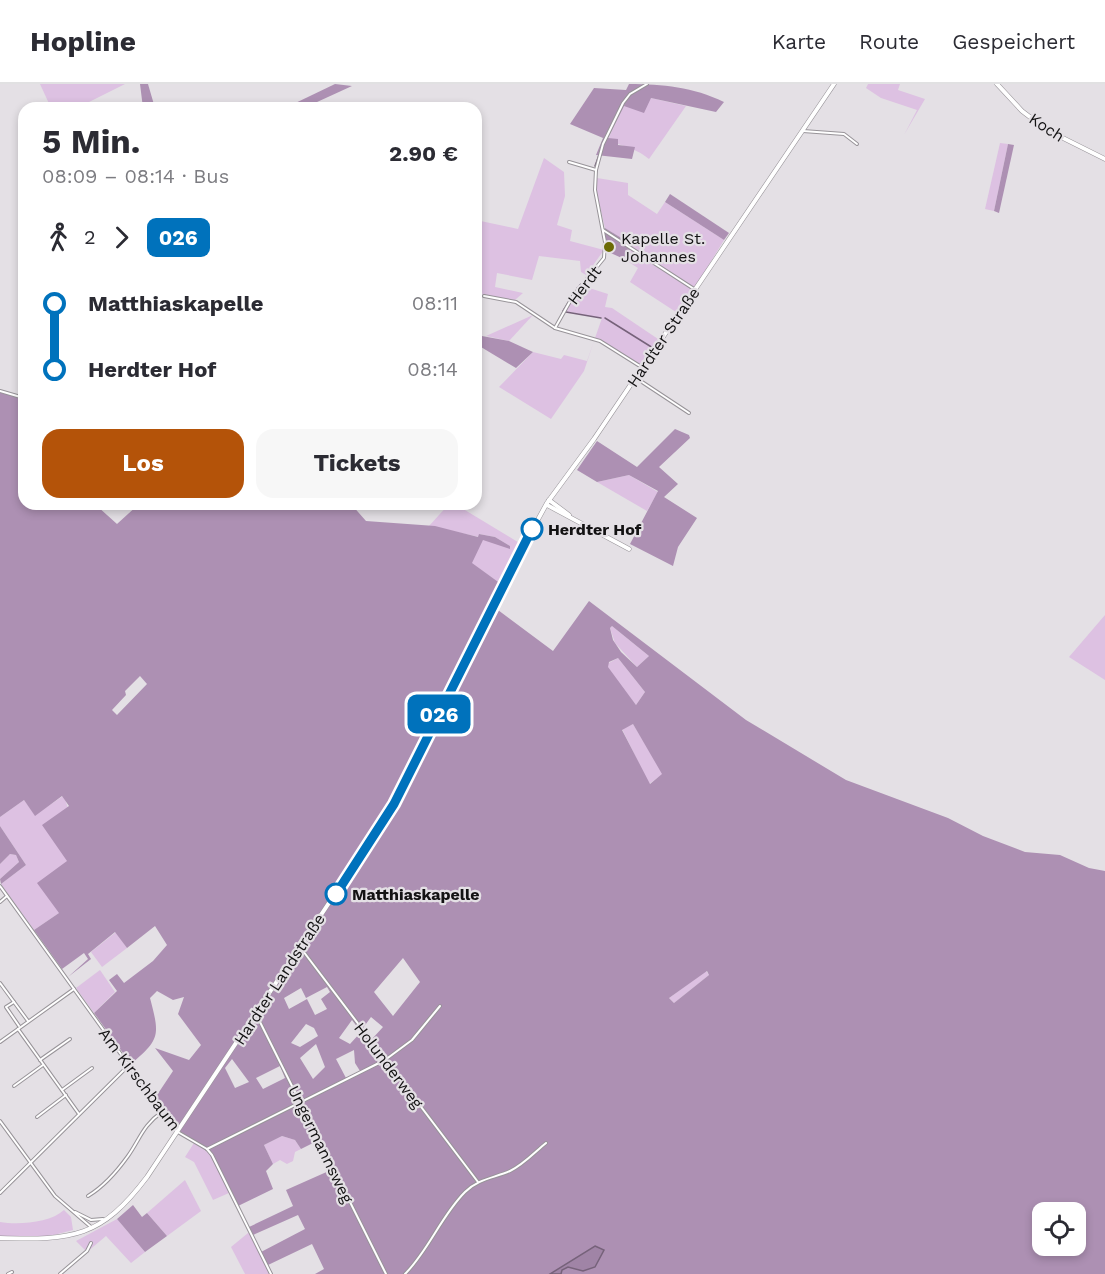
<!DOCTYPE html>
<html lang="de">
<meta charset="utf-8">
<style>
:root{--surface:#fff;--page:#f7f7f7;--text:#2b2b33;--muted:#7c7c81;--line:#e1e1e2;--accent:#b45309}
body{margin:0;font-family:"Work Sans",sans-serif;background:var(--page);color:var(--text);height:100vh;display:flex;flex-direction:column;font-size:22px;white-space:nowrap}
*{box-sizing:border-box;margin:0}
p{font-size:20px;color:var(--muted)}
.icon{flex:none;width:33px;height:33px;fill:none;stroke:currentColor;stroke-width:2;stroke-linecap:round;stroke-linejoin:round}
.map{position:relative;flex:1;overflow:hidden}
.details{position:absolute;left:18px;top:18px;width:464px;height:408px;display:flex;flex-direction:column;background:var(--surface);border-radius:18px;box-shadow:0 3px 9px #0003}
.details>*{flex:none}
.badge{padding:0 12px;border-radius:9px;font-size:21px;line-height:39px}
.tools{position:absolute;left:1032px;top:1118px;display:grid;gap:12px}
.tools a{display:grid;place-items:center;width:54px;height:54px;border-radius:12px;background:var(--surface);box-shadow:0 3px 9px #0003;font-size:30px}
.map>.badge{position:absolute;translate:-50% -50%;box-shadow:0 0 0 3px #fff}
.legs{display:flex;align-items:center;gap:9px;height:66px;padding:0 24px;font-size:20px}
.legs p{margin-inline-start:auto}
.headline{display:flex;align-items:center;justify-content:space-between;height:102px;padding:0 24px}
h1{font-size:33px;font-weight:700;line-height:45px}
.action{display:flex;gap:12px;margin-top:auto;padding:12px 24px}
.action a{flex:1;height:69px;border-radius:18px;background:var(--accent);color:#fff;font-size:24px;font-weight:700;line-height:69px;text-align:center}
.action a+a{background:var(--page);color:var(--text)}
ul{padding:0 24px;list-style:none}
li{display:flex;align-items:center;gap:21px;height:66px;font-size:22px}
li i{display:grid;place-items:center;width:9px;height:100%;margin:0 8px;background:currentColor}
li i::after{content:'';width:15px;height:15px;margin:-8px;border:4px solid;border-radius:50%;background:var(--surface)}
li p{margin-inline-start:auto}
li:first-child i{background:linear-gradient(#0000 50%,currentColor 0)}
li:last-child i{background:linear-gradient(currentColor 50%,#0000 0)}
header{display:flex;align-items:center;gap:36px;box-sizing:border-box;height:84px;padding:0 30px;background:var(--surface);border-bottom:2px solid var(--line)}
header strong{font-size:28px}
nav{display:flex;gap:33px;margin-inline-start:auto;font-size:21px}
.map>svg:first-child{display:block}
.green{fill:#ddc1e2}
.forest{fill:#ad90b3;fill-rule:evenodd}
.water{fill:#a084a6;stroke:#76627a;stroke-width:1.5}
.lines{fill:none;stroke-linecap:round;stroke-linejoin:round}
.stream{stroke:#76627a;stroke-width:1.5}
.street-casing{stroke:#989499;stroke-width:4}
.secondary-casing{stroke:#989499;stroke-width:5}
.street{stroke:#fff;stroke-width:2}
.secondary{stroke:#fff;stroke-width:4}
.line-1-casing{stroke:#fff;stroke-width:14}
.line-1{stroke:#0072bc;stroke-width:9}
.poi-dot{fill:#6b6a05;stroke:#e4e0e5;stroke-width:2}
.stop-1-dot{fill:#fff;stroke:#0072bc;stroke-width:3}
.labels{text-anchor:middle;stroke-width:4.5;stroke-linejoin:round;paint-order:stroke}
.street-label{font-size:16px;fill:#131213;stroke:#e4e0e5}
.poi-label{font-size:16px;fill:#131213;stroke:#e4e0e5;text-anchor:start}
.stop-label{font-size:16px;font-weight:bold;fill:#131213;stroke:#e4e0e5;text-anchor:start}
</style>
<header>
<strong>Hopline</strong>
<nav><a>Karte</a><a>Route</a><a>Gespeichert</a></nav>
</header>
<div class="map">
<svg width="1105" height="1190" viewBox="0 0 1105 1190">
<rect width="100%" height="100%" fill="#e4e0e5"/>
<g class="green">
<polygon points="40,0 125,0 77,24 51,24"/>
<polygon points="868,0 900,0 898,6 925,15 904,51 917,26 881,14 866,4"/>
<path d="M651,14L686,22L649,75C633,62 623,64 608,55L624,21Z"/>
<polygon points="1000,59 1008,60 994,127 985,125"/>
<polygon points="544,74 564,88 565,112 557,141 572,146 570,157 604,166 586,191 581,188 580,177 539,172 532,196 497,189 495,203 523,209 515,216 516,219 483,212 476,186 476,136 518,145"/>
<polygon points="597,94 628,99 628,111 657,130 665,118 724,156 679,230 630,198 638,184 624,175 633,161 605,144 596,106"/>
<polygon points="583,202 608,210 605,223 612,224 661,257 643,284 595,254 602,234 565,227"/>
<polygon points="533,231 509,257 486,252"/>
<polygon points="594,257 584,287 551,335 499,303 533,268 561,275 564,271 587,277"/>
<polygon points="629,391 658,408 647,427 597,398"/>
<polygon points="449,420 455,420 521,460 501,500 471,479 483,455 510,464 510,462 495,453 479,450 479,453 429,442"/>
<polygon points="1105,531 1105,596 1069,573"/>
<polygon points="612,542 649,572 637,583 615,559 610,544"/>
<polygon points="618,574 645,608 636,621 609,587 607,580"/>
<polygon points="633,640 663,690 649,700 622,645"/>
<path d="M63,712C79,737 64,800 59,829L34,846L1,800L26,781L0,742V733L24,716L35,731Z"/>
<polygon points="10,770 16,771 19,778 0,795 0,780"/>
<polygon points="116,848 127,864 102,883 91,868"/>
<polygon points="100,886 115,908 94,929 76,904"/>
<polygon points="706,887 709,891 674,919 669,914"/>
<polygon points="282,1052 295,1056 301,1065 295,1068 293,1077 287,1080 280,1076 273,1080 264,1061"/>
<polygon points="194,1059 209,1069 229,1109 213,1116 194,1078 185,1073"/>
<polygon points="185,1096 201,1127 167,1152 147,1129"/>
<path d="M64,1126L71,1133L73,1146L50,1152H0V1138C18,1141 50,1139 64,1126Z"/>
<polygon points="117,1135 145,1168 131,1179 106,1152 87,1168 76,1157"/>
<polygon points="248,1149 250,1150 270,1190 245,1190 231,1163"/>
</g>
<g class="forest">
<polygon points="140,0 148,0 155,24 143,24"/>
<polygon points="335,0 352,2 304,24 285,24"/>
<path d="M629,0C663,0 693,3 724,18L716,28L651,14L644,29L624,22L608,54L618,55V61L635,63L632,75L596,71L603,54L570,40L594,4L626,6Z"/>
<polygon points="1008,60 1014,61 999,129 994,127"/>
<polygon points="670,110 729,149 724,156 665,118"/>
<polygon points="605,144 633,161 624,175 604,166"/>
<polygon points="482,252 509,257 533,268 516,284 476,260"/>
<path d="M0,308L24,315V420H98L97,422L117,440L139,420H351L366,437L435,442L478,453L479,450L495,453L510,462V465L483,456L472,479L501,500L490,520L553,567L589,517L746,636L846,696L948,734L983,752L1025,768L1060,771L1089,784L1105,787V1190H315L324,1185L312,1160L268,1181L261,1168L305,1145L298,1131L253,1151L249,1143L293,1122L286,1106L331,1086L317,1057L301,1065L295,1056L282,1052L264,1061L273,1080L266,1087L273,1105L236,1123L209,1069L177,1045L155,1014L173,987L155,964L189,976L201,961L178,930L184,913L173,916L157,907L150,914C160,952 160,955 131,980L94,929L117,907L109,896L117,890L124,899L153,877L167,861L155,842L127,864L115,848L88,870L91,875L68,893L88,875L84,869L62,885L34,846L59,829L37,799L67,777L42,741L69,722L62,712L35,732L24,716L0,733ZM612,542L649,572L637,583L621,568L613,556L610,544ZM618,574L645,608L636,621L608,583L609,578ZM140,592L147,600L117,631L112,626L126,611L125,607ZM633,640L662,690L650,700L622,646ZM403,874L420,898L393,932L374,908ZM707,887L709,891L674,919L669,914ZM327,903L330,908L321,915L327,925L315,931L307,915L289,925L284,914L301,904L306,914ZM371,933L383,943L372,955L363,944ZM352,936L361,948L350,960L339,954ZM306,940L314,944L318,952L300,963L291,959ZM316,960L325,983L313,995L300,974ZM354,966L355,979L360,987L346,994L336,975ZM232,975L249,998L235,1004L225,984ZM280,982L285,994L263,1005L256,994ZM1042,1128H1076V1161H1042Z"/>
<polygon points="675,345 689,351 690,354 659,383 678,400 664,413 697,434 678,463 673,482 630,460 658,407 629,391 597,398 577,386 597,357 637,383"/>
<polygon points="0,742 26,781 1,800 0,795 19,778 16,771 10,770 0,780"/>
<polygon points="133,1121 142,1133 147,1129 167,1152 145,1168 117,1135"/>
</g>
<polygon class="water" points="595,1162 604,1166 595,1183 583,1187 568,1183 562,1186 561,1190 550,1190"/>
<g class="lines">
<g class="stream">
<polyline points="595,82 599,71"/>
<polyline points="585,195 593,186"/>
<polyline points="577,204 584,197"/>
<polyline points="573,211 574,209"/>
<polyline points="563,227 568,219"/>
<polyline points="566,228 601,234"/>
<polyline points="605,234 653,264"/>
</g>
<defs>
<g id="street">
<polyline points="803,47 844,50 857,60"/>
<polyline points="569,78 596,86"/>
<polyline points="603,146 694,205"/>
<polyline points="484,212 516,218 555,244 600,257 643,284"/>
<polyline points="555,244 573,212 604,174 605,158 595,106 596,86 603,60 623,19 630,10 647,0"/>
<polyline points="636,294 689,329"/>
<polyline points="0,307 24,314"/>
<polyline points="0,802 176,1047 207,1065 212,1071 271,1190"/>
<polyline points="0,818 7,812"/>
<polyline points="300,863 478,1098"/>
<polyline points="0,899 28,937"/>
<polyline points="14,918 6,923 19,942"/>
<polyline points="256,930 386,1190"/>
<polyline points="18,945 79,1030"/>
<polyline points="0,958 74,905"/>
<polyline points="40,976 70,955"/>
<polyline points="14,1002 43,981"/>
<polyline points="62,1006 92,984"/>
<polyline points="37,1033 66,1011"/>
<polyline points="0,1037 55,1112 91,1143"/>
<polyline points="207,1065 385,976 412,956 440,922"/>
<polyline points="0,1109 128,982"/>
<path d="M88,1112C103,1103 118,1086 128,1072C140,1055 143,1041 162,1028"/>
<polyline points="75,1128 91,1136 103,1135"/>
<polyline points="8,1190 12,1188"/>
<polyline points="60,1190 87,1167 91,1159"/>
<path d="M405,1190C429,1166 441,1132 465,1108C478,1095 494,1094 510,1087C523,1081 535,1068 546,1059"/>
</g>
<g id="secondary">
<polyline points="997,0 1022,27 1047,46 1105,75"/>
<polyline points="549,416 569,431"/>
<polyline points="547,421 629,465"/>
<path d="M0,1154C73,1156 101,1154 147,1093L390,727L502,501L547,419L594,355L834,0"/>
</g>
</defs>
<use href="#street" class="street-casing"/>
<use href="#secondary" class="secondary-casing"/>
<use href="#street" class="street"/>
<use href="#secondary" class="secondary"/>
</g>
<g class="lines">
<defs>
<polyline id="line-1" points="336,810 394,720 532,445"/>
</defs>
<use href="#line-1" class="line-1-casing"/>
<use href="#line-1" class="line-1"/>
</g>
<circle class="poi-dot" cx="609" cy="163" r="6"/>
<g class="stop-1-dot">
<circle cx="532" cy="445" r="10"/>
<circle cx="336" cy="810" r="10"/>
</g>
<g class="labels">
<g class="street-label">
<text transform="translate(1047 43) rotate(33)" y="6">Koch</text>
<text transform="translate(584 201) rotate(-53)" y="6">Herdt</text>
<text transform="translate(663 253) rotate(-56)" y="6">Hardter Straße</text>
<text transform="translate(279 895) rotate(-57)" y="6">Hardter Landstraße</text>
<text transform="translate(389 981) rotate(53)" y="6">Holunderweg</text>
<text transform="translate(140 995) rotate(53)" y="6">Am Kirschbaum</text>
<text transform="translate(321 1060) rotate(64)" y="6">Ungermannsweg</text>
</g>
<g class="poi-label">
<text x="621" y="160">Kapelle St.<tspan x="621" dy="18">Johannes</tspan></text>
</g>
<g class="stop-label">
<text x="548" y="451">Herdter Hof</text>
<text x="352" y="816">Matthiaskapelle</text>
</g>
</g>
</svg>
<div class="tools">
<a><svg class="icon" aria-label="locate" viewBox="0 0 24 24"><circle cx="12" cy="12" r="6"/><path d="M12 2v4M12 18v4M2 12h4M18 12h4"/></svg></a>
</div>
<b class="badge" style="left:439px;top:630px;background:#0072bc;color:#fff">026</b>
<section class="details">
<div class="headline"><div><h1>5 Min.</h1><p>08:09 – 08:14 · Bus</p></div><b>2.90 €</b></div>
<div class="legs"><svg class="icon" aria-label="walk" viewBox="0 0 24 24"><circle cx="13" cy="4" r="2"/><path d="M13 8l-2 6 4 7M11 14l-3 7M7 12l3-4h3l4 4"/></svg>2<svg class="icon" aria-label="forward" viewBox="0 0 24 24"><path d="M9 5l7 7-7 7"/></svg><b class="badge" style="background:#0072bc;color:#fff">026</b></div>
<ul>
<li><i style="color:#0072bc"></i><b>Matthiaskapelle</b><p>08:11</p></li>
<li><i style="color:#0072bc"></i><b>Herdter Hof</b><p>08:14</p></li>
</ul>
<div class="action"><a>Los</a><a>Tickets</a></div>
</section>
</div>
